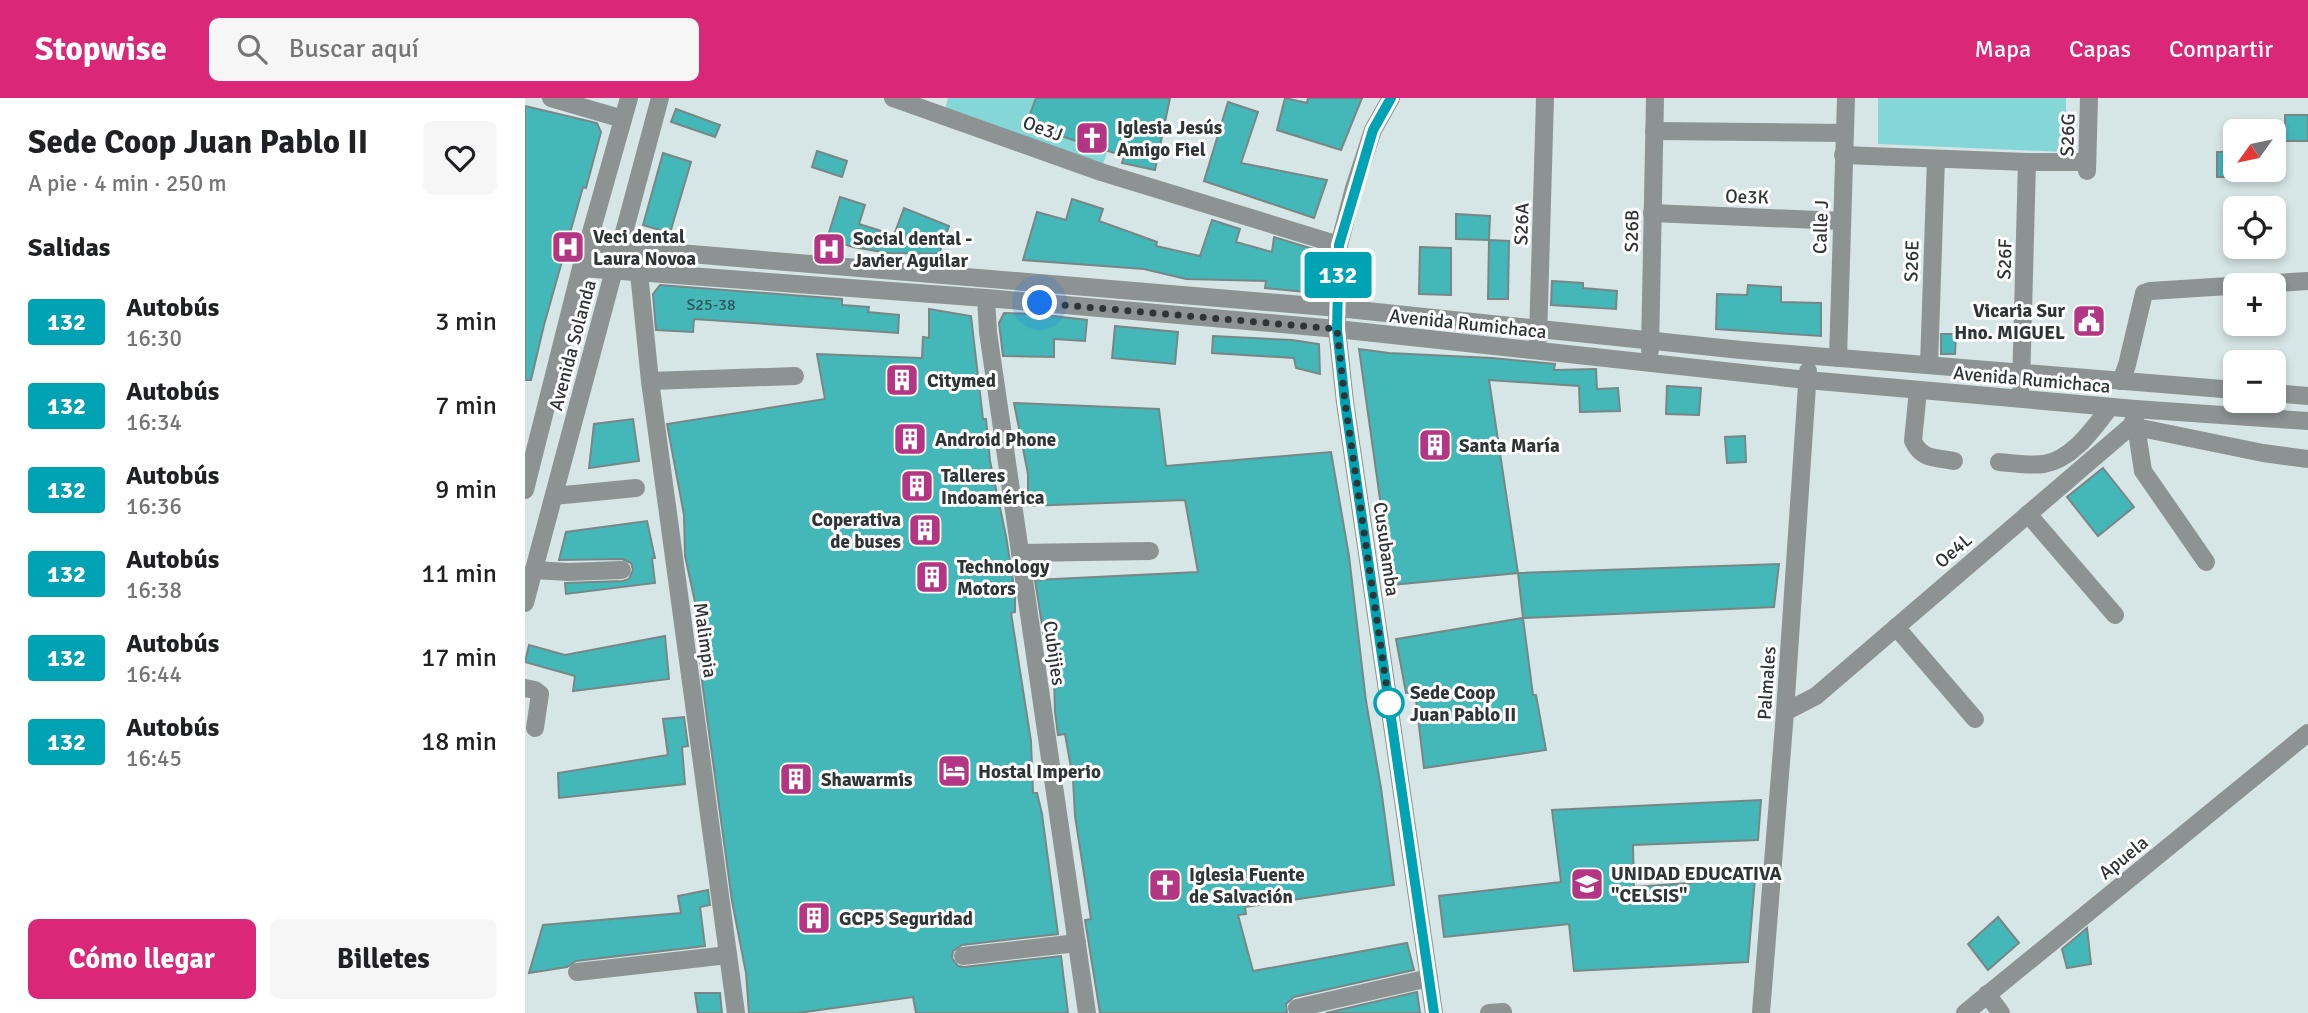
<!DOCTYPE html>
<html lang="es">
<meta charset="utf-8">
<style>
:root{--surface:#fff;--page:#f6f6f6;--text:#202124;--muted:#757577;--accent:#db2777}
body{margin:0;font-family:Signika,sans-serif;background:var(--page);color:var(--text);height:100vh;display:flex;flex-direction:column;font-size:26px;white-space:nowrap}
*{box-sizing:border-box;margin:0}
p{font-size:23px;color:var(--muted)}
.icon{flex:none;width:38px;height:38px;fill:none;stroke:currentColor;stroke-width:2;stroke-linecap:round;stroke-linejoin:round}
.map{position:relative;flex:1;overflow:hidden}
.side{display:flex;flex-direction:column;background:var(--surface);width:525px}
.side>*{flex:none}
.badge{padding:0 14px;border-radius:5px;font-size:24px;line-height:46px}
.needle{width:46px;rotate:237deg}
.buttons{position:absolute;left:1698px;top:21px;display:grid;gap:14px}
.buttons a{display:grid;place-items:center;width:63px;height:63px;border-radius:10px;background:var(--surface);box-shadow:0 4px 10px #0003;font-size:35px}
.you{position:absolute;width:35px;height:35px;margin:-18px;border:5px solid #fff;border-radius:50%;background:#1a73e8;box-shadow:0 0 0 10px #1a73e833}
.map>.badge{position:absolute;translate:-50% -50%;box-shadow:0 0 0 4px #fff}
h2{padding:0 28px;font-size:26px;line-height:63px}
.round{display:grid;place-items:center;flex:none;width:74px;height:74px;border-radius:10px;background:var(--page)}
.overview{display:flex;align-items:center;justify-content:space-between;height:119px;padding:0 28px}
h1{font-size:33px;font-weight:700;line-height:52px}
.primary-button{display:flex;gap:14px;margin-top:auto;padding:14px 28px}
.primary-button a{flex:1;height:80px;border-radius:10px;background:var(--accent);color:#fff;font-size:28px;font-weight:700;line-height:80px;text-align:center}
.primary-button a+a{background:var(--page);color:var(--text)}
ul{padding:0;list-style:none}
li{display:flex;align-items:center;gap:21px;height:84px;padding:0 28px}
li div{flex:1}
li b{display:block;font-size:26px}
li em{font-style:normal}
li .badge{min-width:77px;font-weight:700;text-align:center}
header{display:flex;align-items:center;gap:42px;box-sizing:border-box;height:98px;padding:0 35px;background:var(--accent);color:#fff}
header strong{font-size:33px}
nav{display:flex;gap:38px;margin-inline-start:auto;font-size:24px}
.search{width:490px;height:63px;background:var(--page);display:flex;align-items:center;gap:18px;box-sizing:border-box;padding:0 24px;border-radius:10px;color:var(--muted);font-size:26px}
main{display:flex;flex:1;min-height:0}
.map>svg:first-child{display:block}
.green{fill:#84d6d7}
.building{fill:#44b7b9;stroke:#798686;stroke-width:2}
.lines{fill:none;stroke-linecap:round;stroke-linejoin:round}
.minor{stroke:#8d9292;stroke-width:18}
.line-casing{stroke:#fff;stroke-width:16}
.line{stroke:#00a3b4;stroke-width:10}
.walk{stroke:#2f3434;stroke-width:7;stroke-dasharray:0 12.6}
.stop-dot{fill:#fff;stroke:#00a3b4;stroke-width:3.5}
.labels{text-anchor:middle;stroke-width:6;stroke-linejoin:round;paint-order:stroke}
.number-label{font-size:16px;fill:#345555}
.poi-label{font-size:19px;font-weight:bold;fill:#2f3434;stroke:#fff;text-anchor:start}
.street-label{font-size:19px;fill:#2f3434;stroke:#fff}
.stop-label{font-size:19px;font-weight:bold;fill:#2f3434;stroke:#fff;text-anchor:start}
</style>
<header>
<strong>Stopwise</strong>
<div class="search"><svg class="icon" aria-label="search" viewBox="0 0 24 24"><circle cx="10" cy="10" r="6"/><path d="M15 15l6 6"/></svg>Buscar aquí</div>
<nav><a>Mapa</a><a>Capas</a><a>Compartir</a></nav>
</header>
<main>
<section class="side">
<div class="overview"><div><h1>Sede Coop Juan Pablo II</h1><p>A pie · 4 min · 250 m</p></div><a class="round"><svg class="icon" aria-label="heart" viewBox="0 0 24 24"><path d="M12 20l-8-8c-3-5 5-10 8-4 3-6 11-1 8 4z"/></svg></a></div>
<h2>Salidas</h2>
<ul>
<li><span class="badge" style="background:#00a3b4;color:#fff">132</span><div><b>Autobús</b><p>16:30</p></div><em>3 min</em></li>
<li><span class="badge" style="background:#00a3b4;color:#fff">132</span><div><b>Autobús</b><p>16:34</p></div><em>7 min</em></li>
<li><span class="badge" style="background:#00a3b4;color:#fff">132</span><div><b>Autobús</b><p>16:36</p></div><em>9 min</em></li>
<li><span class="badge" style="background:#00a3b4;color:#fff">132</span><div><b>Autobús</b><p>16:38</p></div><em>11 min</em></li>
<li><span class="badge" style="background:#00a3b4;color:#fff">132</span><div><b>Autobús</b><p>16:44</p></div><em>17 min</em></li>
<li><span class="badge" style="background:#00a3b4;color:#fff">132</span><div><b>Autobús</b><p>16:45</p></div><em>18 min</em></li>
</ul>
<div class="primary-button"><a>Cómo llegar</a><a>Billetes</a></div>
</section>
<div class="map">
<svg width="1783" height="915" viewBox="0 0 1783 915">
<rect width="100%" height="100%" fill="#d6e5e5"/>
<g class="green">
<polygon points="423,0 599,0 576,73 419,16"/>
<polygon points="1353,0 1541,0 1541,54 1353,46"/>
</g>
<g class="building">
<polygon points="511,0 645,0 630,72 597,65 599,58 501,27"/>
<polygon points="760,0 782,5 783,0 837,0 816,52 752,32"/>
<polygon points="703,4 733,14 716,65 802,82 789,120 679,83"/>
<polygon points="0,8 72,25 76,34 61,90 58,89 19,227 6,282 0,282"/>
<polygon points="151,11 195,27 190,39 146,24"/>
<rect x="1760" y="17" width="23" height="26"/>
<polygon points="292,53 322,63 317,79 287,69"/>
<rect x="1692" y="54" width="18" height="25"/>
<polygon points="138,55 166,64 145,135 118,127"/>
<polygon points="315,99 340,107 334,126 369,137 379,110 424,128 414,156 363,155 328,149 302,141"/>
<polygon points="547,101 578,111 574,123 632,144 631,148 675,158 687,122 715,131 711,144 747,154 749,139 795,153 790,195 740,190 741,183 661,181 619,171 498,162 512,114 541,122"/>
<polygon points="931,116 965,118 964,142 931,141"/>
<polygon points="964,142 984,143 983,201 963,201"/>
<polygon points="895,149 926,150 926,197 894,196"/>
<polygon points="1027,183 1058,185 1058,190 1092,193 1091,211 1026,207"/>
<polygon points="135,187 317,201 317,207 344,209 343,214 374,217 373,235 169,221 168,234 131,232 128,196"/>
<polygon points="1223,187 1256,189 1256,204 1296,205 1296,238 1191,231 1192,196 1222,197"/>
<polygon points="404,211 446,218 458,321 461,321 465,363 481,438 490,495 490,514 486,515 506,643 508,695 512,695 517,716 533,836 437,847 428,853 427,860 433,868 439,869 536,858 543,915 391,915 388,899 273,915 224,915 221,875 207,803 177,583 170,504 160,458 159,417 142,326 300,301 292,256 397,260 398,239 404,240"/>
<polygon points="479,215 511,216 562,222 560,243 529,241 529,259 478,258 474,225"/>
<polygon points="590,228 653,234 650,266 587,260"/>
<polygon points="1416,236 1431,236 1430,256 1416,256"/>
<polygon points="688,238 767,242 794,246 795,276 771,270 769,260 687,255"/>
<polygon points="834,251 864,255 967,260 1030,266 1029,272 1071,271 1072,291 1093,290 1095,313 1055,314 1054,288 964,282 993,475 867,487"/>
<polygon points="1142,288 1176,290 1174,317 1141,316"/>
<polygon points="489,305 634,311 641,368 806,354 824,458 841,603 856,690 869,787 720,809 721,816 713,817 728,873 882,845 889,872 769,899 761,906 762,915 575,915 560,822 566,821 550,718 548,681 540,636 533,637 530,614 529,579 533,579 527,546 520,546 510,482 673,474 660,402 503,408 503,376"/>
<polygon points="108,321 114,363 64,370 69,326"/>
<polygon points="1220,338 1221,364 1202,365 1200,339"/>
<polygon points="1578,370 1609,409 1573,438 1542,399"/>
<polygon points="122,423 130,460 127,460 130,485 41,496 40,485 98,483 104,481 108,472 106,465 97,461 34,462 41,434"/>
<polygon points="1254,466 1249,509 998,520 993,475"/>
<polygon points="998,520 1008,597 1011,597 1021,652 899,670 890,594 881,595 871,541"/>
<polygon points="140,538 144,581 48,593 50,578 0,564 4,547 40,557"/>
<polygon points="159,619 163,648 157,649 160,686 34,700 33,675 143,657 138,621"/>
<polygon points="1236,702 1233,742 1108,747 1109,789 1230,780 1223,864 1049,873 1044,826 919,839 914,798 1036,784 1027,712"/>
<polygon points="183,792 185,807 175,809 180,848 51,863 42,869 4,875 18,827 156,815 153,798"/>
<polygon points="1473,819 1494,845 1463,872 1443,846"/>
<polygon points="1562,830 1566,866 1542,870 1537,851"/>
<polygon points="892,894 895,915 801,915"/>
<polygon points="170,895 195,895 197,915 173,915"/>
</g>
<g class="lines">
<g class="minor">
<polyline points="26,0 98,21"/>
<polyline points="368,0 576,74 814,147"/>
<polyline points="866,0 848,32 829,90 814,147 812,231 820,304 909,915"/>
<polyline points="1129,33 1320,35"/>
<polyline points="1318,57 1502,64 1562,64"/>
<polyline points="1562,73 1564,0"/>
<polyline points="1127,115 1316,123"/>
<polyline points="64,143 94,150 813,210 1216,252 1710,292"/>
<polyline points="56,170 461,200 812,231 1282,282 1610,311 1783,323"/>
<polyline points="114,175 125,283 211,915"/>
<polyline points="461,200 463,234 562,915"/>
<polyline points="1013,241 1020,0"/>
<polyline points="1125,252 1130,0"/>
<polyline points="1313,260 1321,0"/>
<polyline points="1404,267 1411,61"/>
<polyline points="125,283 270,278"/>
<polyline points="1596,283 1602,267 1619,195 1625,193 1783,183"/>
<polyline points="1496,288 1502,64"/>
<path d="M1393,292L1388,343C1397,362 1410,359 1429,363"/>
<polyline points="1748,295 1783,298"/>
<polyline points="1606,328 1738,355 1783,361"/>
<polyline points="1611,328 1618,373 1681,464"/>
<path d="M1474,364C1488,365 1504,368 1519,366C1548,361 1568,331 1585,309"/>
<polyline points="0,392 56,170 104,0"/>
<polyline points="29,398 111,390"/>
<polyline points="1503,416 1590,517"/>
<polyline points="495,455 625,453"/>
<polyline points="9,472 43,474 97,472"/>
<polyline points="0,505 135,0"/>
<polyline points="1371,529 1450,621"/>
<polyline points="0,590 10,592 15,596 10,630"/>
<polyline points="1260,614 1291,598 1606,328 1610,320 1610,311"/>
<polyline points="438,858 552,845"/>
<polyline points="52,874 203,857"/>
<polyline points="1462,896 1476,915"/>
<polyline points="772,910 904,880"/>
<polyline points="964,915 978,914"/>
<polyline points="1236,915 1260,614 1283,273"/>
<polyline points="1440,915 1783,635"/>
</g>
</g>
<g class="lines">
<defs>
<polyline id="line" points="866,0 848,32 814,147 812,231 820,304 909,915"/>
</defs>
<use href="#line" class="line-casing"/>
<use href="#line" class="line"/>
<polyline class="walk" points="515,205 812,231 820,304 864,605"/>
</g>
<defs>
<symbol id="church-square" viewBox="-11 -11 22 22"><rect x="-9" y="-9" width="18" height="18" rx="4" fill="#b33583" stroke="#fff"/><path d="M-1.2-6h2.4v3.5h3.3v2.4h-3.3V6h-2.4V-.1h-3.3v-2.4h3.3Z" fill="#fff"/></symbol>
<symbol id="hospital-square" viewBox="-11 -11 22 22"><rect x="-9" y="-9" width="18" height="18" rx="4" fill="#b33583" stroke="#fff"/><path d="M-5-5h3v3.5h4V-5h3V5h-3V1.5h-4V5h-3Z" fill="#fff"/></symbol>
<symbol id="civic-square" viewBox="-11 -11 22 22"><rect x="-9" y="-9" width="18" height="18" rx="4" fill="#b33583" stroke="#fff"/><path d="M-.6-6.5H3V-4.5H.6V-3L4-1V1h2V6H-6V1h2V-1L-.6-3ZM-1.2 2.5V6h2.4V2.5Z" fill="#fff"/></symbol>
<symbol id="building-square" viewBox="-11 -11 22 22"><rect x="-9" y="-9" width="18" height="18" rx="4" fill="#b33583" stroke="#fff"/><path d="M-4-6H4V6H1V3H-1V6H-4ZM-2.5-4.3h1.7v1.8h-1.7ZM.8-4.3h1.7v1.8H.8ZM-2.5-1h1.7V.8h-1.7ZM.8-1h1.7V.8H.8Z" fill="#fff"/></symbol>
<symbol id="hotel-square" viewBox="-11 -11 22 22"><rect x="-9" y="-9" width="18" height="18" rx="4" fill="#b33583" stroke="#fff"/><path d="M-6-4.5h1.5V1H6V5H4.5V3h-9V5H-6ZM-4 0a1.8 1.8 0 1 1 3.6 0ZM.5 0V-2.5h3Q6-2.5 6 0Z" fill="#fff"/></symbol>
<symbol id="school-square" viewBox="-11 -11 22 22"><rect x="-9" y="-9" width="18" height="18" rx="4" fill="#b33583" stroke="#fff"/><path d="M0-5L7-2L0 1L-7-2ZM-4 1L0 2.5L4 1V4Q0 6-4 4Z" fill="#fff"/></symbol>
</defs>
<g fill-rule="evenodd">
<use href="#church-square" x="548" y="21" width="38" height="38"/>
<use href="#hospital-square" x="24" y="130" width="38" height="38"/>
<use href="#hospital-square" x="285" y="132" width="38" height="38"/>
<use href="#civic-square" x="1545" y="204" width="38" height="38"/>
<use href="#building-square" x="358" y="263" width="38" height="38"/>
<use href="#building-square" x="366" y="322" width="38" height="38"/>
<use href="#building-square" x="891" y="328" width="38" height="38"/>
<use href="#building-square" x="373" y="369" width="38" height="38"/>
<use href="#building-square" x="381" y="413" width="38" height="38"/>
<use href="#building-square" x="388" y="460" width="38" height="38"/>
<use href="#hotel-square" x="410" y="654" width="38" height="38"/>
<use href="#building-square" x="252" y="662" width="38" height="38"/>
<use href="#school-square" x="1043" y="767" width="38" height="38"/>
<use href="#church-square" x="621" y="768" width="38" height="38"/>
<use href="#building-square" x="270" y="801" width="38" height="38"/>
</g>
<circle class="stop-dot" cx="864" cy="605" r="14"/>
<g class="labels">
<g class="number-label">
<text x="186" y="212">S25-38</text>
</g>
<g class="poi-label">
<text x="592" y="36">Iglesia Jesús<tspan x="592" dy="22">Amigo Fiel</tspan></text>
<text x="68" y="145">Veci dental<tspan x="68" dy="22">Laura Novoa</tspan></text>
<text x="328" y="147">Social dental -<tspan x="328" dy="22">Javier Aguilar</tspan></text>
<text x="1540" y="219" text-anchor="end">Vicaria Sur<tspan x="1540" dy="22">Hno. MIGUEL</tspan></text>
<text x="402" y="289">Citymed</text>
<text x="410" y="348">Android Phone</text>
<text x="934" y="354">Santa María</text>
<text x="416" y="384">Talleres<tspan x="416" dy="22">Indoamérica</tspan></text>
<text x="376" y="428" text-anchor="end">Coperativa<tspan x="376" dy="22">de buses</tspan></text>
<text x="432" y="475">Technology<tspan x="432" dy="22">Motors</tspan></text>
<text x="453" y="680">Hostal Imperio</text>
<text x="296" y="688">Shawarmis</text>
<text x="1086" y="782">UNIDAD EDUCATIVA<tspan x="1086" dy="22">"CELSIS"</tspan></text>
<text x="664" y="783">Iglesia Fuente<tspan x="664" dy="22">de Salvación</tspan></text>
<text x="314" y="827">GCP5 Seguridad</text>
</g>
<g class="street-label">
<text transform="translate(518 30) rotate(20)" y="7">Oe3J</text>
<text transform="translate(1542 37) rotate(-88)" y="7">S26G</text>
<text transform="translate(1222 98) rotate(2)" y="7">Oe3K</text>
<text transform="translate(996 126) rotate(-88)" y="7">S26A</text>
<text transform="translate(1295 129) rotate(-88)" y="7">Calle J</text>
<text transform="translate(1106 133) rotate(-89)" y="7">S26B</text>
<text transform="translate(1479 161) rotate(-88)" y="7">S26F</text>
<text transform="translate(1386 163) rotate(-88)" y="7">S26E</text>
<text transform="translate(943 225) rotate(6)" y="7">Avenida Rumichaca</text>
<text transform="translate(47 247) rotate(-75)" y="7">Avenida Solanda</text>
<text transform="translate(1507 281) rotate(5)" y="7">Avenida Rumichaca</text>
<text transform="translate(862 451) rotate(82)" y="7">Cusubamba</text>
<text transform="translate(1428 452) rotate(-41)" y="7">Oe4L</text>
<text transform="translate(181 542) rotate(82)" y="7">Malimpia</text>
<text transform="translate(530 555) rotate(82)" y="7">Cubijies</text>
<text transform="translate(1241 585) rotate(-86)" y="7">Palmales</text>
<text transform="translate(1598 759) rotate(-39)" y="7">Apuela</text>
</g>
<g class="stop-label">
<text x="885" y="601">Sede Coop<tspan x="885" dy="22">Juan Pablo II</tspan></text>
</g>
</g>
</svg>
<div class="buttons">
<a><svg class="needle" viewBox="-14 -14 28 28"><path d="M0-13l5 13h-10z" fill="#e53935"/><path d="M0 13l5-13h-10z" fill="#757577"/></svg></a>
<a><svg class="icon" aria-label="locate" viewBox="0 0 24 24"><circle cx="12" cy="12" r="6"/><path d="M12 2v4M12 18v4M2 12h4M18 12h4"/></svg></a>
<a>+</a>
<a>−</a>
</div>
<div class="you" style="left:515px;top:205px"></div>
<b class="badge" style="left:813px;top:177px;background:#00a3b4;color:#fff">132</b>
</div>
</main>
